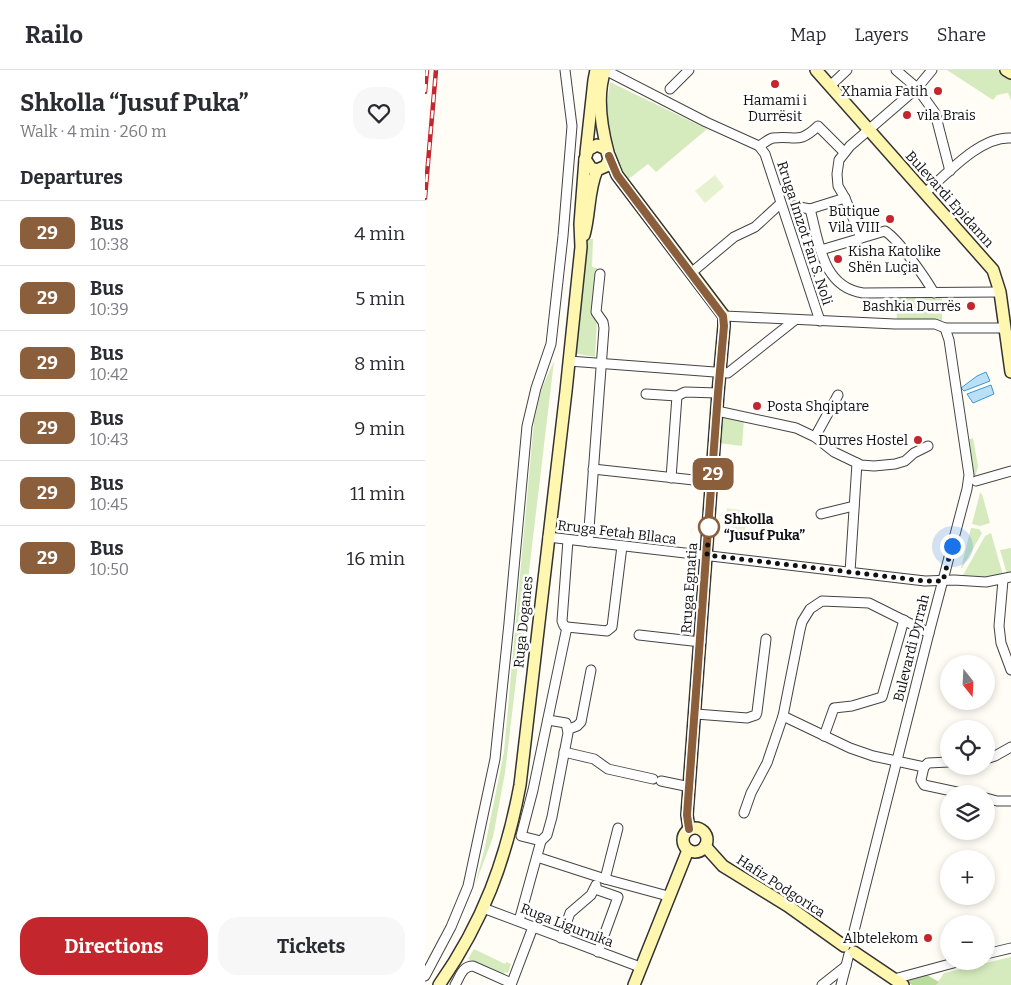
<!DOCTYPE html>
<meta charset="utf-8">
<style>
:root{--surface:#fff;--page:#f7f7f7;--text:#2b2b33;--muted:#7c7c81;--line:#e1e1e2;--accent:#c4262e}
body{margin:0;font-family:Bitter,serif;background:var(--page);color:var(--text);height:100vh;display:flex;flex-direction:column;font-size:19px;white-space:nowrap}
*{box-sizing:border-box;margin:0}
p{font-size:16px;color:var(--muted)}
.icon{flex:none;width:28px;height:28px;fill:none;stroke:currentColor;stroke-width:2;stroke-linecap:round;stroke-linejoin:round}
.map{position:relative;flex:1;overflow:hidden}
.sheet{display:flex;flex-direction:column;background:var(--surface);width:425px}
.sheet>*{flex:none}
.badge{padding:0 10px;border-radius:8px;font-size:18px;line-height:32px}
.needle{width:32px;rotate:162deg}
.fabs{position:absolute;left:515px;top:585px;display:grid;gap:10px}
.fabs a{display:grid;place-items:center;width:55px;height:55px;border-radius:50%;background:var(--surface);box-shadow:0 2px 8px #0003;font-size:25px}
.you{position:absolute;width:25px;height:25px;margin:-12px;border:4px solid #fff;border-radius:50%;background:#1a73e8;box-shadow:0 0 0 8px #1a73e833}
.map>.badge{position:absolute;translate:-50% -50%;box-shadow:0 0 0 2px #fff}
h2{padding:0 20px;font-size:19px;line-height:45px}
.round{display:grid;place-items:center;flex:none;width:52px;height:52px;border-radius:20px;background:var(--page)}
.summary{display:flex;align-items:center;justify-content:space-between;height:85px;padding:0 20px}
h1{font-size:24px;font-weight:700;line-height:38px}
.primary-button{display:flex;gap:10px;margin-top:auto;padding:10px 20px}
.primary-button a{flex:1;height:58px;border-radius:20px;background:var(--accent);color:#fff;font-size:20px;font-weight:700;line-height:58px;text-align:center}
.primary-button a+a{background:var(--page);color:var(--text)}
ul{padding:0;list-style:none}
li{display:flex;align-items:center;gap:15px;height:65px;padding:0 20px;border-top:1px solid var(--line)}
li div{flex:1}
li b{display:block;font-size:19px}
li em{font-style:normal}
li .badge{min-width:55px;font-weight:700;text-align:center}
header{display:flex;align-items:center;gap:30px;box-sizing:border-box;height:70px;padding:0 25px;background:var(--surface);border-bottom:1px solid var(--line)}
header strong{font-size:24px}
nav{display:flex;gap:28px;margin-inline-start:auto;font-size:18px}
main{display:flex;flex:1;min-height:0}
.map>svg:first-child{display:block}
.green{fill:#d5ebbd}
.forest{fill:#b9dc9c}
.pitch{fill:#e6f2cf}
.water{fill:#b9e0f7;stroke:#3f96cf}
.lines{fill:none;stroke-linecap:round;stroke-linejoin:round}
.street-casing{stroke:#444;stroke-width:11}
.secondary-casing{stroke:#333;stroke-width:14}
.street{stroke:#fff;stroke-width:9}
.secondary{stroke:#fff6b0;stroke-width:11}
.rail-casing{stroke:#c4262e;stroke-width:4.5}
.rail{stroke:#fff;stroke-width:2.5;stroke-dasharray:8;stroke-linecap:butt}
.line-casing{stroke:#fff;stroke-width:11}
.line{stroke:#8b5e3c;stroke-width:8}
.walk{stroke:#111;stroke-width:5;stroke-dasharray:0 9}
.poi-dot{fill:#c4262e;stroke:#fff;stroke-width:2}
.stop-dot{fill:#fff;stroke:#8b5e3c;stroke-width:2.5}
.labels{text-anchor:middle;stroke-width:5;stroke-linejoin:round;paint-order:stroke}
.poi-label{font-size:14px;fill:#111;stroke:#fff;text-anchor:end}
.street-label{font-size:14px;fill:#111;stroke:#fff}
.stop-label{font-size:14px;font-weight:bold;fill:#111;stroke:#fff;text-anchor:start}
</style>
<header>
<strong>Railo</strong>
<nav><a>Map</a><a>Layers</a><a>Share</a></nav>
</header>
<main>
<section class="sheet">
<div class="summary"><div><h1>Shkolla “Jusuf Puka”</h1><p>Walk · 4 min · 260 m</p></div><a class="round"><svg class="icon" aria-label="heart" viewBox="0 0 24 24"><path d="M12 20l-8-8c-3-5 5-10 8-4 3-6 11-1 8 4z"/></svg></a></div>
<h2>Departures</h2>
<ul>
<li><span class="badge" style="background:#8b5e3c;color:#fff">29</span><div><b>Bus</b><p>10:38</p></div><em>4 min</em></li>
<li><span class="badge" style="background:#8b5e3c;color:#fff">29</span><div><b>Bus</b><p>10:39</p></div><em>5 min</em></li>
<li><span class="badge" style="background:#8b5e3c;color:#fff">29</span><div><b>Bus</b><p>10:42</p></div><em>8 min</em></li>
<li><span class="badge" style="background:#8b5e3c;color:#fff">29</span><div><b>Bus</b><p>10:43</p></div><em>9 min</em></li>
<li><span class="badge" style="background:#8b5e3c;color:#fff">29</span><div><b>Bus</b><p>10:45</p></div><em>11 min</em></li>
<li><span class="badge" style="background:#8b5e3c;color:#fff">29</span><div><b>Bus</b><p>10:50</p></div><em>16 min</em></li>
</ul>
<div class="primary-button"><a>Directions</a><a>Tickets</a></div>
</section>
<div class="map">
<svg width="586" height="915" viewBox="0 0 586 915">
<rect width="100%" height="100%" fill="#fffdf5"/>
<g class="green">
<polygon points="522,0 573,0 586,7 586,30 583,23 572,25 568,30"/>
<polygon points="185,12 282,59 231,102 223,94 201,111 194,97 181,42"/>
<polygon points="160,169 168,169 167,197 172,198 167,246 172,251 170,287 148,283"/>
<polygon points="471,224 517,224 517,252 472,253"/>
<polygon points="129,291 80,703 68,767 50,815 59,781 79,682 109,351 117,318"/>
<polygon points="295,345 319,349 317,376 293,373"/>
<polygon points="548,368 553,396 547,421 546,421 542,370"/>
<polygon points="555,423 557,424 565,453 555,456 547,454"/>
<polygon points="546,458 554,459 557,463 537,498 536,498"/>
<polygon points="566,463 578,505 563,508 537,507 560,466"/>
<polygon points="586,478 586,503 582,504 575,480"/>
<polygon points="49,879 80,894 81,892 86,894 83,903 80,902 79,905 43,889"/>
<polygon points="586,887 586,915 511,915 519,903"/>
</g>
<polygon class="forest" points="502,905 514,912 511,915 487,915 481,911"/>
<g class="pitch">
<polygon points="290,105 299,117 280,133 270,121"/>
<polygon points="302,438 322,441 319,468 299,465"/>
</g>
<g class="water">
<polygon points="561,302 565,311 539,321 536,318 552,306"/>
<polygon points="566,315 569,324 548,333 542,324"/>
</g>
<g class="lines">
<defs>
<g id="street">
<polyline points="180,0 281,52 334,76 340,84 395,251"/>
<polyline points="471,0 492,18 510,43 525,101"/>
<polyline points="405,16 422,0"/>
<polyline points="245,19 264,0"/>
<path d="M334,76C338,74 343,69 348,68C371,65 373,75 393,56L419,82"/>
<path d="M500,123C522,104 555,66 586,68"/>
<polyline points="369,136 385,139 420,128"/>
<path d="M385,139C394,172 397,217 438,223L575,222"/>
<polyline points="436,168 420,128 413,116 412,104 414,90 425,76 492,18 507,0"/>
<path d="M396,180L460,161C474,170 500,207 509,223"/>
<polyline points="266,203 309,167 330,157 355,134"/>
<polyline points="299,246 470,254 510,254 520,258 579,258"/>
<polyline points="144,291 303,303 370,250"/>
<polyline points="221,324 252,326 260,322 293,323"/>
<polyline points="292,341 371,358 390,367 409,382 436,395 449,396 470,394 480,391 489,383 503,376"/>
<polyline points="390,367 413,325"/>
<polyline points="168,399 287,412"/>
<polyline points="246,408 252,326"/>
<polyline points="551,411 586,401"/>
<polyline points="396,444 429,436"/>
<polyline points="123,467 500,511 529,510 561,512 586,507"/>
<polyline points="143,470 137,551 139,556 142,557 182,561 187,557 197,476"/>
<polyline points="163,472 179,258 178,252 171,242 175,204"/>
<polyline points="425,502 432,393"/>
<polyline points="578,510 574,556 576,573 586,600"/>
<polyline points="214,565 276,572"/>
<polyline points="271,644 322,648 331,645 332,642 341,569"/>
<polyline points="358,646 425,678 448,686 499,697 503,693 524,692"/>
<polyline points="144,659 152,656 156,652 166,600"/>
<polyline points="399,666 409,638 427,636 457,627 479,550"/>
<polyline points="139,682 169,689 183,699 228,709"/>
<polyline points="561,689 570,686 586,677"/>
<polyline points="499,697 496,710 499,715 541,724"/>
<polyline points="236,711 265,717"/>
<polyline points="561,728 572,731 586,731"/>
<polyline points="319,743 326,723 342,693 358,646 375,560 377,552 385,539 397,531 444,533 504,563"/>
<polyline points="116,771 96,766 108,720 142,557"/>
<polyline points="112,787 180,809 243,826"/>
<polyline points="180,809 193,758"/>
<polyline points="170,819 193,827 173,882"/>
<polyline points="58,838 215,897"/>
<polyline points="94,851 116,771 122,765 127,747 143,663 141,653 123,650"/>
<polyline points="136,868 145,843 166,825 171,815"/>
<polyline points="426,873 504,563 542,419 544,405 524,270 520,258"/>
<polyline points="561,884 586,878"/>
<polyline points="0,906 26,857 43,816 70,689 84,553 102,356 111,318 126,274 138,166 147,56 140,0"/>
<polyline points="469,909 536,891"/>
<path d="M30,915C35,907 37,896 48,896L86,913"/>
<polyline points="86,915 108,857"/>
<polyline points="397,915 421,896"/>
<polyline points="416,915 424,884"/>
</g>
<g id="secondary">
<path d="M180,0C171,26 176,56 183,82"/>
<polyline points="391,0 568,200 575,222 586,302"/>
<polyline points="581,0 586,3"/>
<polyline points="161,83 169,10 171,0"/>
<polyline points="184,85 192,105 299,246 299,256 293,323 262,745 264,759"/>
<path d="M159,165C165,144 163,120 172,100L181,96L184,89L181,79L172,75L163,80L160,89L166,98L172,100"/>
<circle cx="270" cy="770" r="12"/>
<polyline points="280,776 298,796 363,836 419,876"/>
<polyline points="429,882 478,915"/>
<path d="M14,915C58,852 81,790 95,715L141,321L156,177L155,154L160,89"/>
<polyline points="209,915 263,780"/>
</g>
</defs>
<use href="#street" class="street-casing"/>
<use href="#secondary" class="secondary-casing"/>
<use href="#street" class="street"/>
<use href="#secondary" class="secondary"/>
<defs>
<g id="rail">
<polyline points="0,22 2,0"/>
<polyline points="0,128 11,0"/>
</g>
</defs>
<use href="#rail" class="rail-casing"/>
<use href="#rail" class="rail"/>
</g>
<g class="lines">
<defs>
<polyline id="line" points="184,86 192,105 298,246 299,256 293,323 262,745 264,759"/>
</defs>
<use href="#line" class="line-casing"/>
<use href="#line" class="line"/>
<polyline class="walk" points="284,457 282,485 500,511 518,511 527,476"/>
</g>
<g class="poi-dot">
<circle cx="350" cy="14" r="5"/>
<circle cx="513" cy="21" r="5"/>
<circle cx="482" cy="45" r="5"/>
<circle cx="465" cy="149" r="5"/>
<circle cx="413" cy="189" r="5"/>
<circle cx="546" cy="236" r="5"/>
<circle cx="332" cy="336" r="5"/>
<circle cx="493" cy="370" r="5"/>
<circle cx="503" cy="868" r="5"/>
</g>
<circle class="stop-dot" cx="284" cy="457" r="10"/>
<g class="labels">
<g class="poi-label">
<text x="503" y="26">Xhamia Fatih</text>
<text x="350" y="35" text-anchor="middle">Hamami i<tspan x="350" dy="16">Durrësit</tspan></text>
<text x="492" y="50" text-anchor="start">vila Brais</text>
<text x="455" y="146">Butique<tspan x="455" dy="16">Vila VIII</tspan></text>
<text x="423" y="186" text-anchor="start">Kisha Katolike<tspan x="423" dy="16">Shën Luçia</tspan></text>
<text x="536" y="241">Bashkia Durrës</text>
<text x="342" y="341" text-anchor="start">Posta Shqiptare</text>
<text x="483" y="375">Durres Hostel</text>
<text x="493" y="873">Albtelekom</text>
</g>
<g class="street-label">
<text transform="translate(525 129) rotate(48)" y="5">Bulevardi Epidamn</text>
<text transform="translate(380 163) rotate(72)" y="5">Rruga Imzot Fan S. Noli</text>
<text transform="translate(192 462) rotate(7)" y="5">Rruga Fetah Bllaca</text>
<text transform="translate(264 518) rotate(-86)" y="5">Rruga Egnatia</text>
<text transform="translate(98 552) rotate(-84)" y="5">Ruga Doganes</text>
<text transform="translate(486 578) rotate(-76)" y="5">Bulevardi Dyrrah</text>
<text transform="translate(356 816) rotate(33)" y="5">Hafiz Podgorica</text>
<text transform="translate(142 855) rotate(21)" y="5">Ruga Ligurnika</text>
</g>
<g class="stop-label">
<text x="299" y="454">Shkolla<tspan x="299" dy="16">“Jusuf Puka”</tspan></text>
</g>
</g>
</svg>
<div class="fabs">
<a><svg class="needle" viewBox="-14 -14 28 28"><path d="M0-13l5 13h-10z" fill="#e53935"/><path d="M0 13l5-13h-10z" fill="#7c7c81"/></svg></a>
<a><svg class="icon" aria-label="locate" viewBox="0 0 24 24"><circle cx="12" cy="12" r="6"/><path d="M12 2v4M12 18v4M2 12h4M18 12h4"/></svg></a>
<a><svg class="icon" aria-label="layers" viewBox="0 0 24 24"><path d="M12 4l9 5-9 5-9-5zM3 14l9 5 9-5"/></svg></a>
<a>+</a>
<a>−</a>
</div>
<div class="you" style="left:527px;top:476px"></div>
<b class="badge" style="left:288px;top:404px;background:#8b5e3c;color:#fff">29</b>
</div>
</main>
